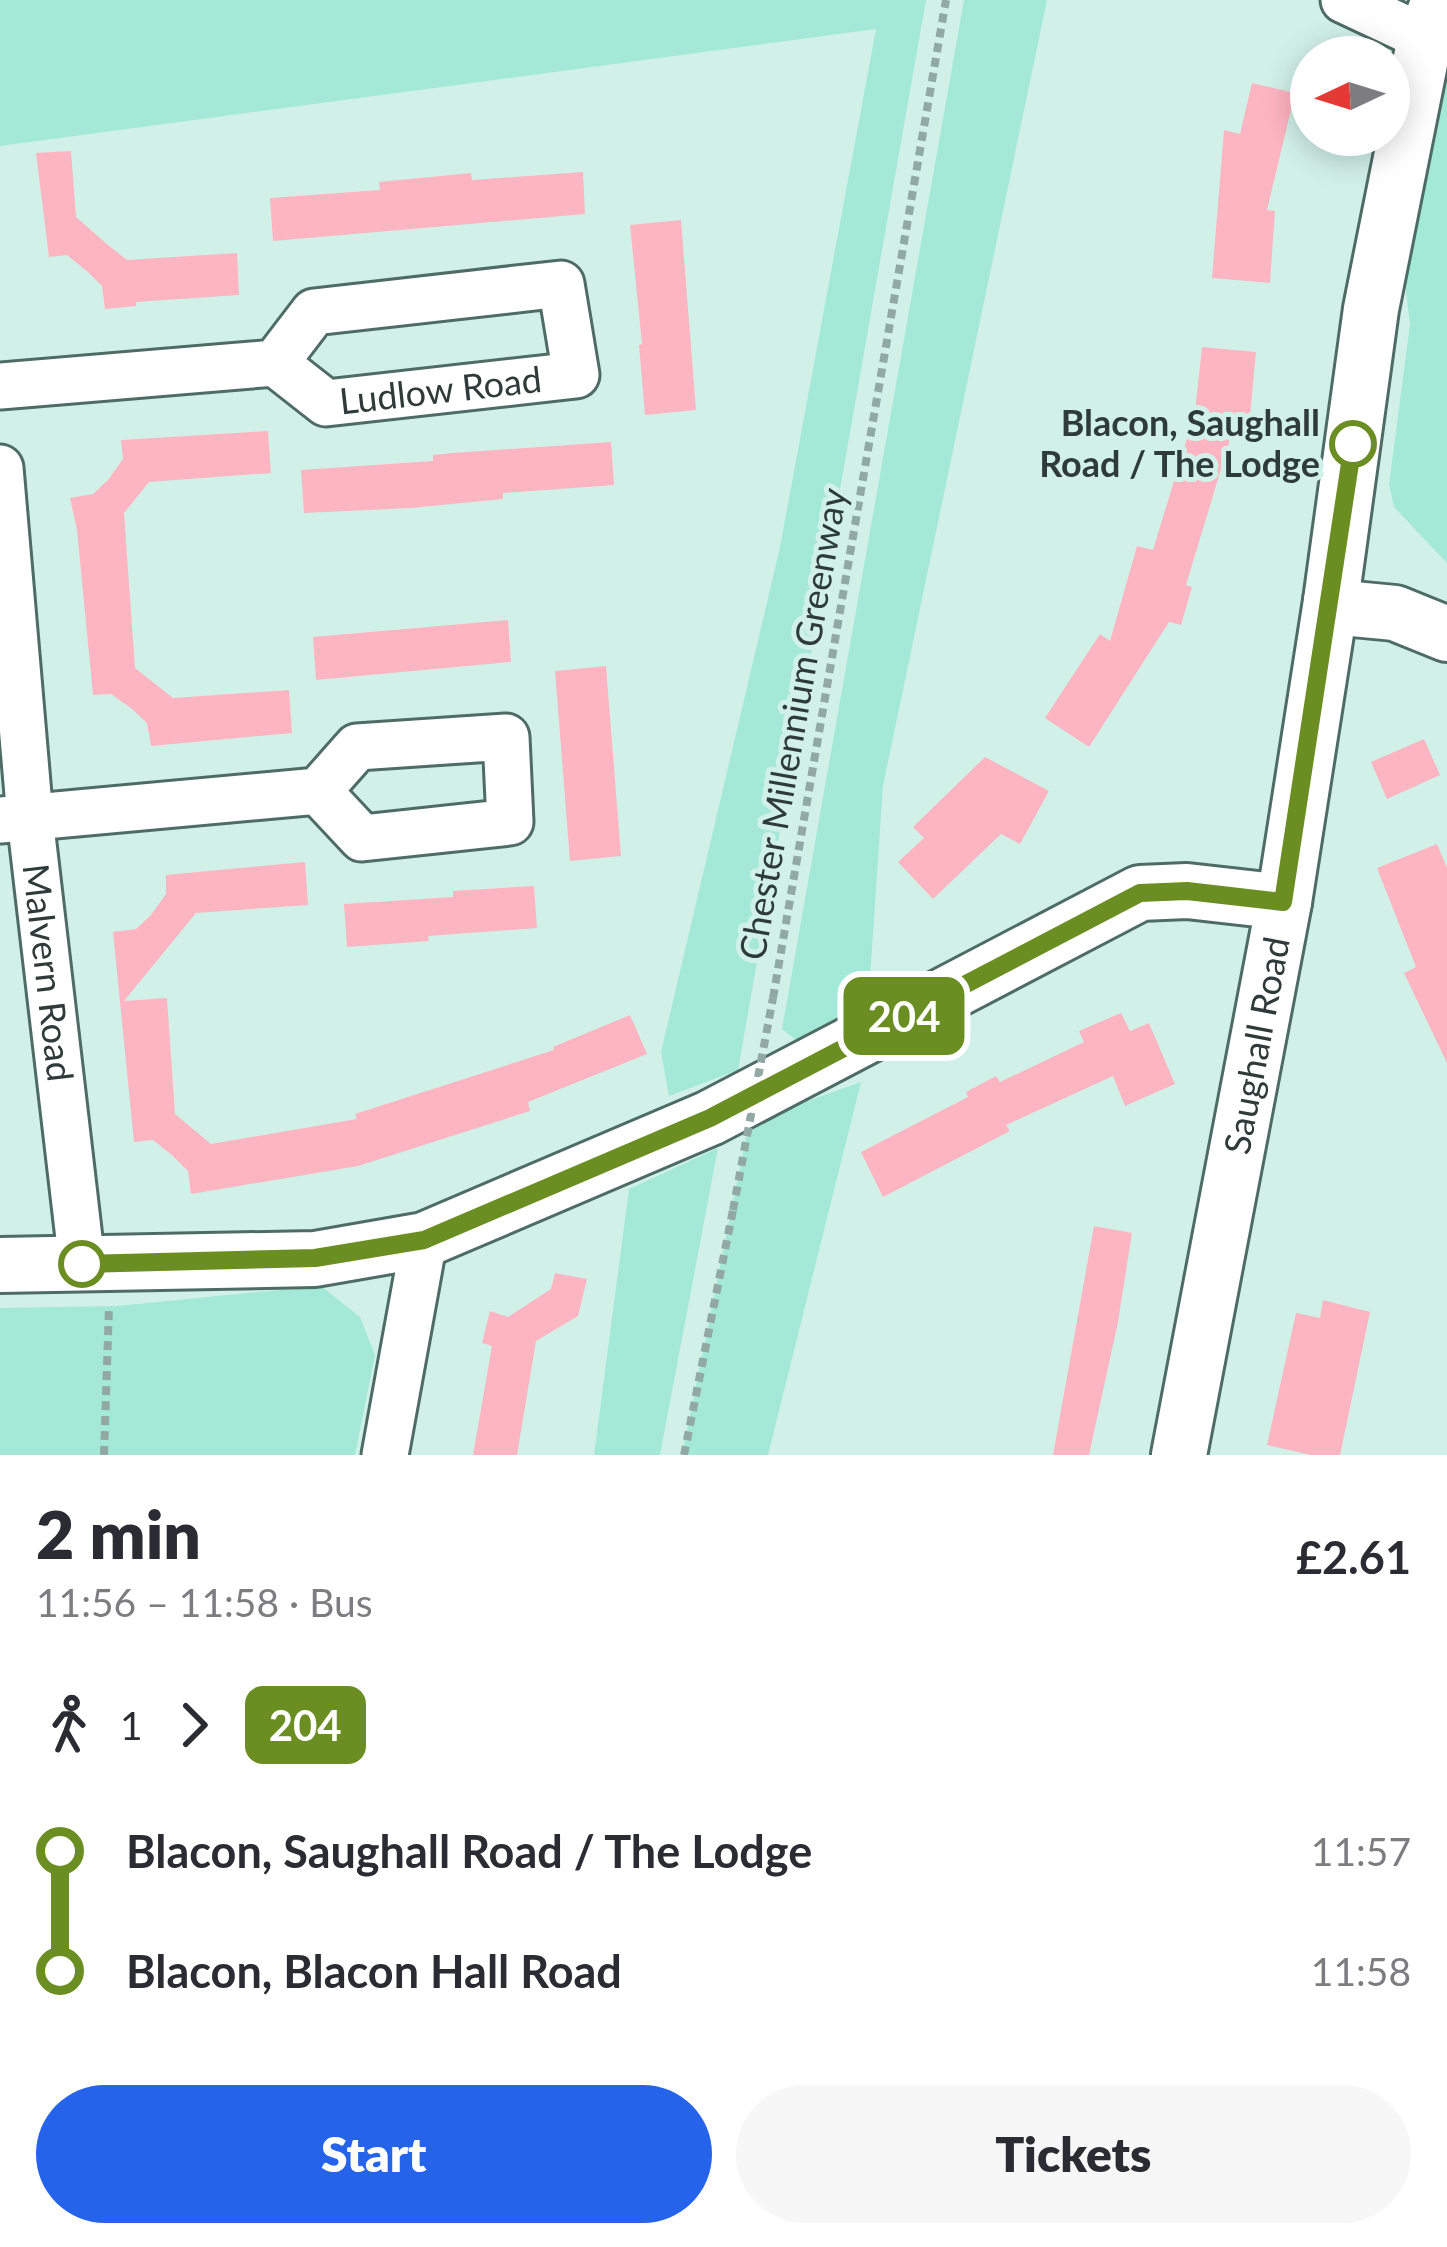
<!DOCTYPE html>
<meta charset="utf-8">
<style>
:root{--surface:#fff;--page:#f7f7f7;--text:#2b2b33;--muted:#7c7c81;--accent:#2563eb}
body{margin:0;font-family:Lato,sans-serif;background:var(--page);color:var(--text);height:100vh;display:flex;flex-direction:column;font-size:45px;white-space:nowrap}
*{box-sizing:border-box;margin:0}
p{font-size:39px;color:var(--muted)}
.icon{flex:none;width:66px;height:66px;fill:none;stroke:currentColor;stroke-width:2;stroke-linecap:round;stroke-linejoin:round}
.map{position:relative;height:1455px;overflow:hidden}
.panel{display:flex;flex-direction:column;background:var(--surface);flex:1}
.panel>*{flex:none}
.badge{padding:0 24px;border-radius:18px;font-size:42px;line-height:78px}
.needle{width:78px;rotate:266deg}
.buttons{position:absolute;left:1290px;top:36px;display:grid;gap:24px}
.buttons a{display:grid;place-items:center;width:120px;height:120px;border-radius:50%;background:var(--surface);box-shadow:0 6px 30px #0003;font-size:60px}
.map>.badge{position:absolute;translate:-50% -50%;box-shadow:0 0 0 6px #fff}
.legs{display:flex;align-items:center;gap:18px;height:132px;padding:0 36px;font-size:39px}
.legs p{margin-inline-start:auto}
.headline{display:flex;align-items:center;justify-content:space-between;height:204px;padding:0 36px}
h1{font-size:66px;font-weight:800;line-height:90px}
.button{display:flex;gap:24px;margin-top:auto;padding:24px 36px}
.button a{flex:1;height:138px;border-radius:72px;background:var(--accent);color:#fff;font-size:48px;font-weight:800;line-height:138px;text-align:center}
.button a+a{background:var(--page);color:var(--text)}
ul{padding:0 36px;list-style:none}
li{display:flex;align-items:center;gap:42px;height:120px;font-size:45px}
li i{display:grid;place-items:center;width:18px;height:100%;margin:0 15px;background:currentColor}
li i::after{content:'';width:30px;height:30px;margin:-15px;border:9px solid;border-radius:50%;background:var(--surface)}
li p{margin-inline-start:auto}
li:first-child i{background:linear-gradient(#0000 50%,currentColor 0)}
li:last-child i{background:linear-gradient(currentColor 50%,#0000 0)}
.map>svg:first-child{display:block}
.green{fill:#a4e9d7}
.building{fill:#fdb5c1}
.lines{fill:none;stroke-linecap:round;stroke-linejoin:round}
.minor-casing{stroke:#4f6c64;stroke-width:51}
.tertiary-casing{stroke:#4f6c64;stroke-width:60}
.path{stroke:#91a9a2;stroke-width:8;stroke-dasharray:9 6;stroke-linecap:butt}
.minor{stroke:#fff;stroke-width:45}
.tertiary{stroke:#fff;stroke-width:54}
.path-bridge{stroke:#91a9a2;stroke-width:8;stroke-dasharray:9 6;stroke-linecap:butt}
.line-1-casing{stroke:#fff;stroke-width:27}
.line-1{stroke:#6b8e23;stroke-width:18}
.stop-1-dot{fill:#fff;stroke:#6b8e23;stroke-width:6}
.labels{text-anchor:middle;stroke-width:10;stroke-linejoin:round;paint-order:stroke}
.street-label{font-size:36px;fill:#2f3b38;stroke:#d1f1e8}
.stop-label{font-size:36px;font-weight:bold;fill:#2f3b38;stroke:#d1f1e8;text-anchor:end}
</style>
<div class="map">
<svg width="1447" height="1455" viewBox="0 0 1447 1455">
<rect width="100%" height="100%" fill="#d1f1e8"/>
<g class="green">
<polygon points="0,0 926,0 738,1070 669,1096 661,1052 780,547 876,29 0,146"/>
<polygon points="964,0 1047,0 883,786 868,1008 796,1040 782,1029"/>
<polygon points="1447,57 1447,563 1394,507 1389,485 1410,324 1404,274"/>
<polygon points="861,1082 768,1455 682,1455 749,1122"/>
<polygon points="718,1148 660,1455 594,1455 629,1189"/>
<polygon points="321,1286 360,1317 375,1355 355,1455 0,1455 0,1308 117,1306"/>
</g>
<g class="building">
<polygon points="1252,83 1295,93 1267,210 1275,211 1270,283 1212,278 1224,130 1240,134"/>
<polygon points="71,151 76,217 108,245 127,260 237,253 239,295 136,302 136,306 105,309 102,286 88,272 67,255 49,257 36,153"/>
<polygon points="583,172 585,214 273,241 270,198 380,190 379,182 471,173 472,180"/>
<polygon points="681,220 696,410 645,415 639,345 642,344 630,225"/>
<polygon points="1202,347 1256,352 1249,427 1234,426 1186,585 1192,587 1181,625 1169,622 1089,747 1045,718 1100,634 1110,641 1137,546 1153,550 1195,412"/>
<polygon points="268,431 271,473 149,482 124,513 135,668 173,698 289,690 292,733 151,746 147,723 132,709 111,694 93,695 77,530 70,498 93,494 108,480 123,459 121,440"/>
<polygon points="611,442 614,485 503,493 503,499 411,508 304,513 301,470 433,461 433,455 452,453"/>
<polygon points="508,620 511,662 316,680 313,637"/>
<polygon points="606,666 621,856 570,861 555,671"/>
<polygon points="1424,739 1440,775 1387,799 1371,762"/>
<polygon points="985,757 1049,791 1020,844 1001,834 933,899 898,862 924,838 913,827"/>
<polygon points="1437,844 1447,868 1447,1063 1404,973 1416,967 1377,868"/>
<polygon points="305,862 308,905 196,913 124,1001 167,998 175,1114 211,1144 357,1119 355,1114 554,1050 553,1047 630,1015 647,1054 528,1102 530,1111 358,1166 191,1194 188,1171 173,1156 153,1140 134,1142 113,932 136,929 151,915 166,894 166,875"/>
<polygon points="534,886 537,928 428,936 429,941 347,947 344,904 453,897 453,891"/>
<polygon points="1121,1013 1130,1031 1149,1023 1175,1084 1125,1106 1113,1076 1006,1125 1010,1131 883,1197 861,1152 968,1097 966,1092 996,1076 1000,1082 1084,1042 1079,1031"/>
<polygon points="1094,1226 1132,1233 1118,1322 1089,1455 1053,1455"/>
<polygon points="555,1273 587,1279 578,1316 536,1341 517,1455 473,1455 492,1346 482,1343 490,1311 508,1317 551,1289"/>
<polygon points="1323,1300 1370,1312 1340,1455 1311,1455 1267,1445 1296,1313 1320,1318"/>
</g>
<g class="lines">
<defs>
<g id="minor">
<polyline points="1344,0 1425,38"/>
<path id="s1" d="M0,386L275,363L326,403L576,375L561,284L314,312L275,363"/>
<path id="s2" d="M0,468L30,818L82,1264"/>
<polyline points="0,820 318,791 362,838 510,822 506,737 357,747 318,791"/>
<polyline points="385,1455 424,1240"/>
</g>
<g id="tertiary">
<polyline points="1331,601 1353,609 1395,613 1447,634"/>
<polyline points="0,1265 315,1259 424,1240 710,1118 1140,893 1187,891 1284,902"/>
<path id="s3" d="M1179,1455L1284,902L1331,601L1371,309L1425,38L1439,0"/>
</g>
</defs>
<use href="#minor" class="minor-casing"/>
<use href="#tertiary" class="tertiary-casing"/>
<g class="path">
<polyline points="773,998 946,0"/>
<polyline points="104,1455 109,1307"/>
<polyline points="684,1455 733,1210"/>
</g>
<use href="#minor" class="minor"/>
<use href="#tertiary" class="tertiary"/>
<polyline class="path-bridge" points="733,1210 773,998"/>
</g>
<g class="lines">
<defs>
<polyline id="line-1" points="82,1264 315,1258 424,1240 710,1118 1140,893 1187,891 1283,902 1353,444"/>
</defs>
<use href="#line-1" class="line-1-casing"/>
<use href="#line-1" class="line-1"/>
</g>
<g class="stop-1-dot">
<circle cx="1353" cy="444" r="21"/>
<circle cx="82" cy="1264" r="21"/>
</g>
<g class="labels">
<g class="street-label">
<text dy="13" stroke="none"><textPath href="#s1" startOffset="456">Ludlow Road</textPath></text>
<text transform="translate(793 724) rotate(-80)" y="13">Chester Millennium Greenway</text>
<text dy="13" stroke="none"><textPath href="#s2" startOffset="507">Malvern Road</textPath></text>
<text dy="13" stroke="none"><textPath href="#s3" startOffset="417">Saughall Road</textPath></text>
</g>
<g class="stop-label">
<text x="1320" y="436">Blacon, Saughall<tspan x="1320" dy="41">Road / The Lodge</tspan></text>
</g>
</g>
</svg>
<div class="buttons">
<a><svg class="needle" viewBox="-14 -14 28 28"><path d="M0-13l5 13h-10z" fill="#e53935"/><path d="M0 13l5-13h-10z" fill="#7c7c81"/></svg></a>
</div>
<b class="badge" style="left:904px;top:1016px;background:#6b8e23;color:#fff">204</b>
</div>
<section class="panel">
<div class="headline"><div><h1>2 min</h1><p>11:56 – 11:58 · Bus</p></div><b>£2.61</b></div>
<div class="legs"><svg class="icon" aria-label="walk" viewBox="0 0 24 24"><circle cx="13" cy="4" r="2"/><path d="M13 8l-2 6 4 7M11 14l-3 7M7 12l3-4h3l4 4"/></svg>1<svg class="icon" aria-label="forward" viewBox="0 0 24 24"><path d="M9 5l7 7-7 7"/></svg><b class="badge" style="background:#6b8e23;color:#fff">204</b></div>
<ul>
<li><i style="color:#6b8e23"></i><b>Blacon, Saughall Road / The Lodge</b><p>11:57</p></li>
<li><i style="color:#6b8e23"></i><b>Blacon, Blacon Hall Road</b><p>11:58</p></li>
</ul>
<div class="button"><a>Start</a><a>Tickets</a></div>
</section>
